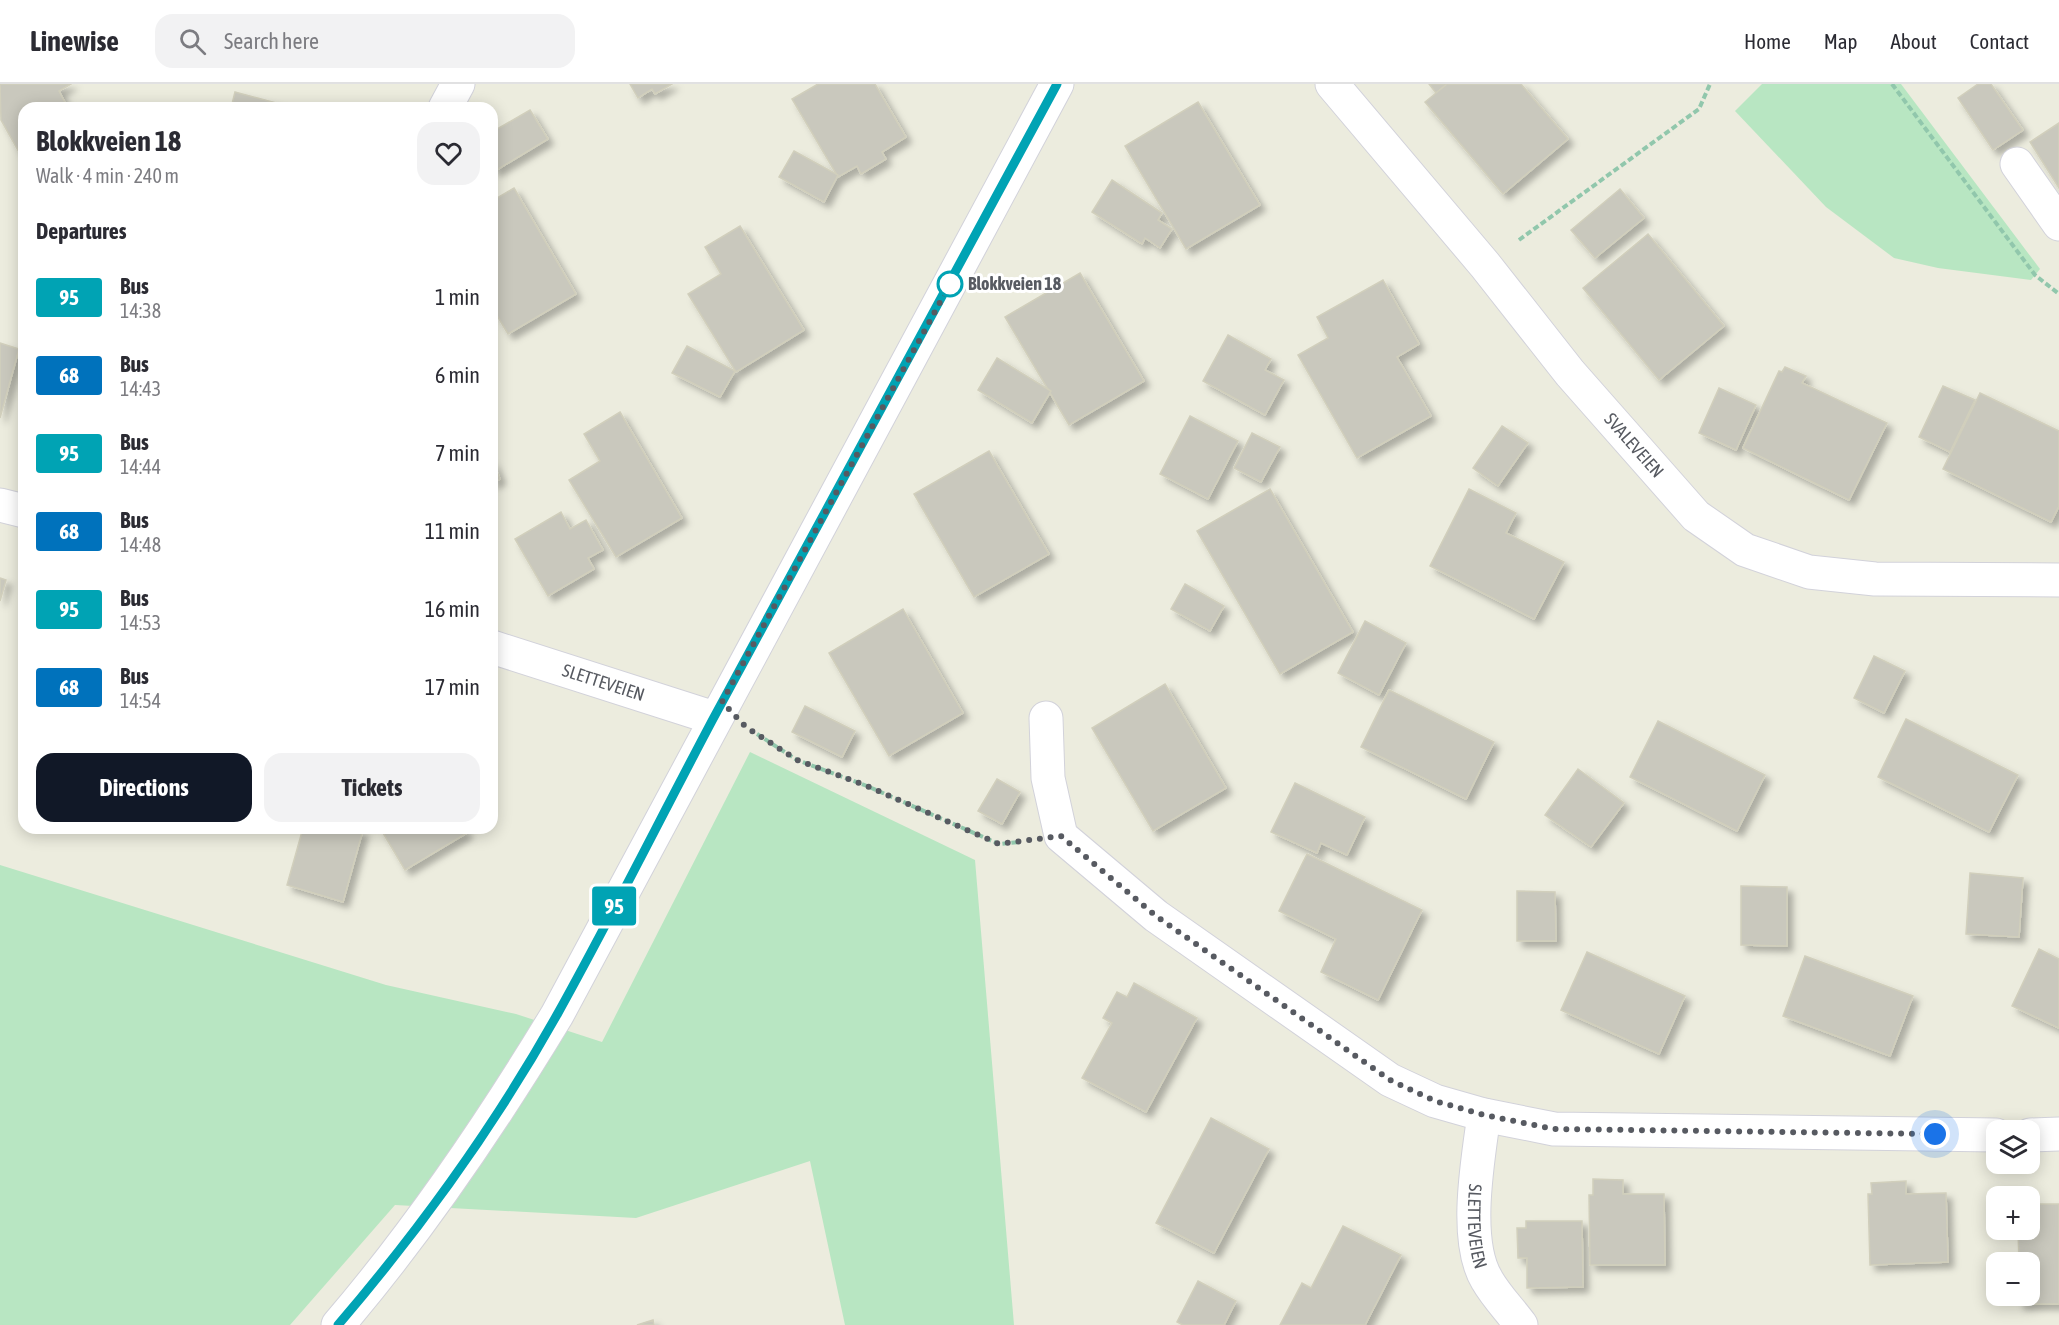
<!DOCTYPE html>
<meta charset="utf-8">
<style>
:root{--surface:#fff;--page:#f2f2f3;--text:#2b2b33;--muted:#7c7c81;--line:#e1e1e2;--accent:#111827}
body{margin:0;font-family:"Asap Condensed",sans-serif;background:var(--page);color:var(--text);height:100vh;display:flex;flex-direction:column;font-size:22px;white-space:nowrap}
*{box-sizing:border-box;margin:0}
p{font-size:20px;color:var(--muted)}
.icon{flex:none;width:33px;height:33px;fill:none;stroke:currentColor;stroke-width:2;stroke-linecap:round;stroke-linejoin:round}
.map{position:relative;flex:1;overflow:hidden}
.side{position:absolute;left:18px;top:18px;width:480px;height:732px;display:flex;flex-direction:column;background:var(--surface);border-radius:18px;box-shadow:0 3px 15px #0003}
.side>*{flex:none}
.badge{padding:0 12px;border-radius:4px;font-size:21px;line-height:39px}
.fabs{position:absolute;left:1986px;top:1036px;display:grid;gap:12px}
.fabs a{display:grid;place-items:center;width:54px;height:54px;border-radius:12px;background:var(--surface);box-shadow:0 3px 15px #0003;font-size:30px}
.you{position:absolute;width:30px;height:30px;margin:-15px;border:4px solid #fff;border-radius:50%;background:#1a73e8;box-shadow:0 0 0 9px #1a73e833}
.map>.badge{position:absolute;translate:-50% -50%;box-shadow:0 0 0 3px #fff}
h2{padding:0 18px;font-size:22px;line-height:54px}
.round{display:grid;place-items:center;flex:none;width:63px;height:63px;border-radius:18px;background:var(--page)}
.head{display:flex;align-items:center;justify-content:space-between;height:102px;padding:0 18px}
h1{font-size:28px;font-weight:700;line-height:45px}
.primary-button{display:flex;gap:12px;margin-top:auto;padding:12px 18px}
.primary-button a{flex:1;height:69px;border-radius:18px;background:var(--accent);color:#fff;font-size:24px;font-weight:700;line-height:69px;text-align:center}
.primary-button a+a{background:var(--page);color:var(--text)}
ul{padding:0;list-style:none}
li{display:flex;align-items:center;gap:18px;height:78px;padding:0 18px}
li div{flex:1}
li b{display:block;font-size:22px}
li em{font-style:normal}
li .badge{min-width:66px;font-weight:700;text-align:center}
header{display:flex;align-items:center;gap:36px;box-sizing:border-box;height:84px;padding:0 30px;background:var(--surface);border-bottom:2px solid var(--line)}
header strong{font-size:28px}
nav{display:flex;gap:33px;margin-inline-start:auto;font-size:21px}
.search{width:420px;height:54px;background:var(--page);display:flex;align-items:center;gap:15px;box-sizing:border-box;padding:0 21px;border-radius:18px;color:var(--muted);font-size:22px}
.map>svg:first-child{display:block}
.green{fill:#b8e6c2}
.building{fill:#c9c8bd;stroke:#d1cfbc;stroke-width:1.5;filter:url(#shadow)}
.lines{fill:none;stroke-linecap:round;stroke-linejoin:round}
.minor-casing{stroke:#d2d2da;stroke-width:35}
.path{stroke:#91c7ac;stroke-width:4;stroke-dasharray:6 3;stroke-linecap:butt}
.minor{stroke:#fff;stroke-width:33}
.line-casing{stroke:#fff;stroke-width:14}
.line{stroke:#00a3b4;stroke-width:9}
.walk{stroke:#575a61;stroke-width:6;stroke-dasharray:0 10.8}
.stop-dot{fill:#fff;stroke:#00a3b4;stroke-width:3}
.labels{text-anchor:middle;stroke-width:6;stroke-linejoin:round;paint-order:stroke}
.stop-label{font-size:18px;font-weight:bold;fill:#575a61;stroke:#fff;text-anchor:start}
.street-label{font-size:18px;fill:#575a61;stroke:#fff}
</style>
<header>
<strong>Linewise</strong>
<div class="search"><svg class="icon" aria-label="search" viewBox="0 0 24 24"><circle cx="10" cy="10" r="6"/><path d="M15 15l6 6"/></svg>Search here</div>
<nav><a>Home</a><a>Map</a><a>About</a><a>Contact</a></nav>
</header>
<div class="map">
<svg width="2059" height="1241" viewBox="0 0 2059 1241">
<defs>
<filter id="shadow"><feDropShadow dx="5.5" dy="5.5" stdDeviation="3" flood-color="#0004"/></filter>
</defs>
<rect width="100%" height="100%" fill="#ececde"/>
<g class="green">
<polygon points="1762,0 1901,0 2040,185 2031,196 1938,184 1894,174 1826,123 1735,27"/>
<polygon points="750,668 975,776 1014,1241 845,1241 810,1077 636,1134 395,1121 290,1241 0,1241 0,781 386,901 516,930 602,958"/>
</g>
<g class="building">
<polygon points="0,0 71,0 59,7 68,24 24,24 24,77 1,36"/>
<polygon points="630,0 672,0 655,10 652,5 638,14"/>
<polygon points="818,0 875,0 906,53 882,68 886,75 861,90 857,82 838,93 792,15"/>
<polygon points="1429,0 1447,0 1436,9"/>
<polygon points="1447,0 1521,0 1568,55 1503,110 1425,18"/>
<polygon points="1978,0 1991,0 2023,46 1993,66 1958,14"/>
<polygon points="235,8 295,24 231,24"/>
<polygon points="1198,18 1260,121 1186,165 1125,62"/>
<polygon points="530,26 548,55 495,87 492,82 492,48"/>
<polygon points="2059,39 2059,104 2030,58"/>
<polygon points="794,67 838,91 824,118 779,93"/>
<polygon points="1112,96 1162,129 1158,136 1172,145 1160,164 1145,154 1142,160 1092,128"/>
<polygon points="514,104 576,210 508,250 492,223 492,117"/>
<polygon points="1620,105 1644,134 1595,174 1571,146"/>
<polygon points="740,142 804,246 736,288 688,210 721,190 705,163"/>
<polygon points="1648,150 1724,242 1659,296 1583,204"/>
<polygon points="1080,189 1144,297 1069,341 1005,233"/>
<polygon points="1383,196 1419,260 1397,273 1431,332 1357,374 1298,271 1328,254 1317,233"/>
<polygon points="1228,251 1271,275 1265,286 1284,296 1265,331 1203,297"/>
<polygon points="0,259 19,265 0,334"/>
<polygon points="687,262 735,287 720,313 672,289"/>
<polygon points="997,274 1051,307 1032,339 978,306"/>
<polygon points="1785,283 1806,292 1802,299 1887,339 1849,416 1743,364 1779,287 1782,288"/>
<polygon points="1943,302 1975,316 1950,368 1919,353"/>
<polygon points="1719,304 1756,321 1736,366 1699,349"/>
<polygon points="1980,309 2059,347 2059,422 2051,438 1943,385"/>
<polygon points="620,328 682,434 616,473 569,396 600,377 584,350"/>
<polygon points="1190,332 1238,357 1208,415 1160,390"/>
<polygon points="1502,342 1528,359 1498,402 1473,384"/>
<polygon points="1252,349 1280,363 1261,398 1234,384"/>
<polygon points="989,367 1049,470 974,513 914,410"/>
<polygon points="492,376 500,395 492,399"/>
<polygon points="1270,405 1353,548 1280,590 1197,447"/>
<polygon points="1469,405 1516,429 1506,449 1564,478 1534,535 1430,482"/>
<polygon points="561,428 570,445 586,436 603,466 588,474 594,485 548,512 515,455"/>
<polygon points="0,494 6,496 0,517"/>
<polygon points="1185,500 1224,522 1210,547 1171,525"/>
<polygon points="903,525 963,629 889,672 829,569"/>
<polygon points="1365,537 1406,559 1379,611 1338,589"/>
<polygon points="1874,572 1905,587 1884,629 1854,614"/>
<polygon points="1165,600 1226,704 1153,747 1092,644"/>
<polygon points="1389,606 1494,658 1466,715 1361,663"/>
<polygon points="805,622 855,647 842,673 792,648"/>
<polygon points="1906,635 2018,691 1989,748 1878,693"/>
<polygon points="1658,637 1765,691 1737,747 1630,693"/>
<polygon points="1578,685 1624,719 1591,763 1545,731"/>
<polygon points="997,695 1020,708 1002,740 978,727"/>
<polygon points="1295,699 1365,733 1347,771 1321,759 1317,769 1271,748"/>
<polygon points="303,744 363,746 343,818 287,801"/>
<polygon points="380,744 464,744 467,749 405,786"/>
<polygon points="1307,770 1422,826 1378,916 1321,888 1336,855 1279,827"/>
<polygon points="1970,789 2023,794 2019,853 1966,850"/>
<polygon points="1741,802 1787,803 1787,862 1741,861"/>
<polygon points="1517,807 1555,808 1556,857 1517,857"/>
<polygon points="2039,865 2059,875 2059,944 2012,922"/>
<polygon points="1587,868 1685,912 1659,970 1561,926"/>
<polygon points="1805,872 1913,912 1890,972 1783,932"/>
<polygon points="1134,899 1197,934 1146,1028 1082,994 1112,939 1103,934 1117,908 1127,913"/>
<polygon points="1211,1034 1269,1065 1214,1169 1156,1139"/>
<polygon points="1593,1095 1623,1096 1623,1110 1664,1110 1665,1181 1590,1181 1589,1111 1593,1111"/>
<polygon points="1906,1097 1906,1110 1946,1109 1948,1178 1870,1181 1868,1110 1872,1110 1871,1099"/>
<polygon points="2030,1120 2059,1120 2059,1220 2019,1220 2019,1212 2030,1212 2030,1179 2019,1179 2018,1146 2030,1146"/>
<polygon points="1526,1137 1582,1137 1583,1203 1527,1204 1527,1174 1518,1174 1517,1144 1526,1144"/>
<polygon points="1343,1142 1401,1171 1365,1241 1280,1241 1302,1199 1311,1204"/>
<polygon points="1198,1197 1236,1217 1224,1241 1183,1241 1177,1238"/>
<polygon points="653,1236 654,1241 637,1241"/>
</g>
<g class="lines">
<defs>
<g id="minor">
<path id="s1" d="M1332,0L1485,181L1570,289L1696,432L1745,466L1809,488L1875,495L2059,496"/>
<polyline points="445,24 458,0"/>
<polyline points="2017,80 2059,140"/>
<polyline points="0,421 24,427"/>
<path id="s2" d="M492,563L714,634"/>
<polyline points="1046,634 1048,694 1061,752 1156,832 1390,996 1435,1017 1484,1031 1554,1045 1996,1051"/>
<path id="s3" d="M1484,1031C1478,1075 1463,1157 1487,1196C1496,1212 1510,1226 1521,1241"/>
<polyline points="2030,1051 2059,1050"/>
<path d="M338,1241C421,1144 491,1040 557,931L1057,0"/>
</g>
</defs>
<use href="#minor" class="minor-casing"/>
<g class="path">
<polyline points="1892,0 2035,191 2059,210"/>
<polyline points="1519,156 1699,25 1710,0"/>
<polyline points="757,650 797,676 867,702 999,760 1019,758"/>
</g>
<use href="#minor" class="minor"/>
</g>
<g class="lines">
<defs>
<path id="line" d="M338,1241C421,1144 496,1040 558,929C612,832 661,733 713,635C827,423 943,212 1057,0"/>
</defs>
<use href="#line" class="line-casing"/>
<use href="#line" class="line"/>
<polyline class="walk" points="950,200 722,618 746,643 797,676 867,702 999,760 1061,752 1156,832 1390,996 1435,1017 1484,1031 1554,1045 1935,1050"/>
</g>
<circle class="stop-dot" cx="950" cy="200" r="12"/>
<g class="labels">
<g class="stop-label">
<text x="968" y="206">Blokkveien 18</text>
</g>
<g class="street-label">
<text dy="6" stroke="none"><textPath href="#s1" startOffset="471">SVALEVEIEN</textPath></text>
<text dy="6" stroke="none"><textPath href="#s2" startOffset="117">SLETTEVEIEN</textPath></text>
<text dy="6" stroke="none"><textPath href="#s3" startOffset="112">SLETTEVEIEN</textPath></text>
</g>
</g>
</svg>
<div class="fabs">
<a><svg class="icon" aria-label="layers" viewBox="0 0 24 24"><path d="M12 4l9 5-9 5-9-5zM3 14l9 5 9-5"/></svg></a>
<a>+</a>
<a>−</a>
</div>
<div class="you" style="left:1935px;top:1050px"></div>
<b class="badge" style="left:614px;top:822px;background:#00a3b4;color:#fff">95</b>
<section class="side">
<div class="head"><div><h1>Blokkveien 18</h1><p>Walk · 4 min · 240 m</p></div><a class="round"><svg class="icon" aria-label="heart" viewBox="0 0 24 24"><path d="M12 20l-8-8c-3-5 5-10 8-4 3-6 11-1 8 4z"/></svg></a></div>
<h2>Departures</h2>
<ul>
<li><span class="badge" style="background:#00a3b4;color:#fff">95</span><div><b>Bus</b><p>14:38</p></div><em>1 min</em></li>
<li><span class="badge" style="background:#0072bc;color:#fff">68</span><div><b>Bus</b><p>14:43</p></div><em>6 min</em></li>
<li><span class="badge" style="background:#00a3b4;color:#fff">95</span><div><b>Bus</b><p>14:44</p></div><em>7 min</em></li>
<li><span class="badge" style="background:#0072bc;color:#fff">68</span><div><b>Bus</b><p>14:48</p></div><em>11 min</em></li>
<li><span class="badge" style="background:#00a3b4;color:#fff">95</span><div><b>Bus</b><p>14:53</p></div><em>16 min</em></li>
<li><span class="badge" style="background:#0072bc;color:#fff">68</span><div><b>Bus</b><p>14:54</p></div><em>17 min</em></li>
</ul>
<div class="primary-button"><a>Directions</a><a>Tickets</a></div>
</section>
</div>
